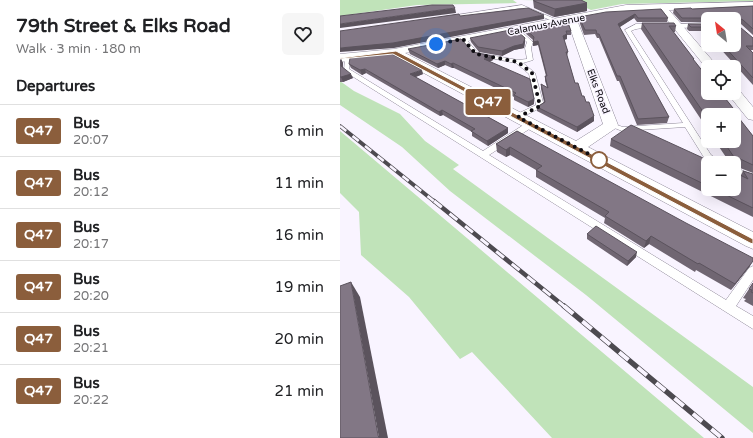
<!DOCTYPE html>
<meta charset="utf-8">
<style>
:root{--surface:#fff;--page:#f6f6f6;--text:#202124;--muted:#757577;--line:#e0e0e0}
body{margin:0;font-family:"Varela Round",sans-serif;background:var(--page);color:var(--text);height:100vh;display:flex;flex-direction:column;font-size:15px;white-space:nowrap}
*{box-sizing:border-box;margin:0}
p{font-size:13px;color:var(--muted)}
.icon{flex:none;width:22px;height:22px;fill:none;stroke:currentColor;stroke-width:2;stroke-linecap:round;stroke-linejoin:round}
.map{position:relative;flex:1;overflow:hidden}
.sheet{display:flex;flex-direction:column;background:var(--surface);width:340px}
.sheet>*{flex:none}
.badge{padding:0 8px;border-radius:3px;font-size:14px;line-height:26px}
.needle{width:26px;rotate:330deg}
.controls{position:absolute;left:361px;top:12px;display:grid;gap:8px}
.controls a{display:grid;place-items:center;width:40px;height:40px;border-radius:6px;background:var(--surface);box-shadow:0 4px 16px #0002;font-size:20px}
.you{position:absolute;width:20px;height:20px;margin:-10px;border:3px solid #fff;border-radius:50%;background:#1a73e8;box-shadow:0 0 0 6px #1a73e833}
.map>.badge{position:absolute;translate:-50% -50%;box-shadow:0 0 0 2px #fff}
h2{padding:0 16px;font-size:15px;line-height:36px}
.round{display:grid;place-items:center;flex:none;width:42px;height:42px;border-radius:6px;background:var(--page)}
.overview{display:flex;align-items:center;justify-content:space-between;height:68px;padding:0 16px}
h1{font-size:19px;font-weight:700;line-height:30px}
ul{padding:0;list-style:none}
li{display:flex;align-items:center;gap:12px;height:52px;padding:0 16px;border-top:1px solid var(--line)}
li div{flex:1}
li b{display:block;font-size:15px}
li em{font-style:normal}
li .badge{min-width:44px;font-weight:700;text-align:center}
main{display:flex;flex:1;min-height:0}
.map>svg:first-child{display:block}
.green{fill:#c0e3b9}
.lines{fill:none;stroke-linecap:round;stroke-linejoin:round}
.service-casing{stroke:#8f8999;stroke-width:1}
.minor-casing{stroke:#8f8999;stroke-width:1}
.service{fill:#fff;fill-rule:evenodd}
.minor{fill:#fff;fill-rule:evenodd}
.rail-far2-casing{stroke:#4d4a50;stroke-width:4}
.rail-far1-casing{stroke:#4d4a50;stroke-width:4.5}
.rail-casing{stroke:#4d4a50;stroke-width:5.5}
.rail-far2{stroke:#f9f4ff;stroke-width:2.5;stroke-dasharray:8;stroke-linecap:butt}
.rail-far1{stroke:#f9f4ff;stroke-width:3;stroke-dasharray:10;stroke-linecap:butt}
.rail{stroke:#f9f4ff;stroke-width:4;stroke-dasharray:12;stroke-linecap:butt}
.wall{fill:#706672}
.shaded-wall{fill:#5b535d}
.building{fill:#827785;stroke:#5b535d}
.line{fill:#8b5e3c;stroke:#fff}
.walk{stroke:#0e0c11;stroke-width:4;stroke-dasharray:0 7.2}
.stop-dot{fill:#fff;stroke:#8b5e3c;stroke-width:2}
.labels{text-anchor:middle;stroke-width:3;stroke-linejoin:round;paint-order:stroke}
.far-street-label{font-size:10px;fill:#0e0c11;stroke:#f9f4ff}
</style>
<main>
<section class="sheet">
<div class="overview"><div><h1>79th Street &amp; Elks Road</h1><p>Walk · 3 min · 180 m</p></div><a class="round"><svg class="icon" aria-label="heart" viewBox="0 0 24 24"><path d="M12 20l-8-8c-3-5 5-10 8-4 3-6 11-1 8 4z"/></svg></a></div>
<h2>Departures</h2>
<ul>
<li><span class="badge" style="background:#8b5e3c;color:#fff">Q47</span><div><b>Bus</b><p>20:07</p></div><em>6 min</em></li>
<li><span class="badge" style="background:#8b5e3c;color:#fff">Q47</span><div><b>Bus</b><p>20:12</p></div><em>11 min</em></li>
<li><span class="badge" style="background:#8b5e3c;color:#fff">Q47</span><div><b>Bus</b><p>20:17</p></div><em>16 min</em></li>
<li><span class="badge" style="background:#8b5e3c;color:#fff">Q47</span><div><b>Bus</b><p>20:20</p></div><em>19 min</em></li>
<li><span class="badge" style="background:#8b5e3c;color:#fff">Q47</span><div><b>Bus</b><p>20:21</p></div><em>20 min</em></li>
<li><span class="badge" style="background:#8b5e3c;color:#fff">Q47</span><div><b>Bus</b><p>20:22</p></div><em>21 min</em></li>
</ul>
</section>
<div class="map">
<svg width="413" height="438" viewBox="0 0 413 438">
<rect width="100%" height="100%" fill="#f9f4ff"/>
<g class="green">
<polygon points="0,0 173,0 177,3 77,5 0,16"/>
<polygon points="181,0 413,0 413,1 282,4 251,10 231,1"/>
<polygon points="0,81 14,91 60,114 85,141 119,165 113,169 413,387 413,433 246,295 110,191 62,147 0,105"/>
<polygon points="0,131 364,438 212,438 132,352 120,359 69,297 21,255 19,212 0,193"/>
</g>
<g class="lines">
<defs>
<g id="service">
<polygon points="182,5 220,21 215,22 181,8 107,19 104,17"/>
<polygon points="368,23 368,27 338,28 335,26 338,24"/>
<path d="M296,24H315L318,26C310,30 300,26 291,31L371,155L384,163H373L365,159L345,127L282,131L267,125L271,123L283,127L343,123L285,30Z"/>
<polygon points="173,28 177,28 193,42 191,48 193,60 183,63 195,73 204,106 178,119 174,117 175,115 196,105 189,74 176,63 134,55 120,39 125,38 138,53 178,60 187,59 185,48 187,42 173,30"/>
<polygon points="8,55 11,57 9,69 143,151 188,122 194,122 194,126 149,155 386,300 409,268 413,266 413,280 396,306 413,316 413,329 4,71 5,57"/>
<polygon points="394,167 413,175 413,182 394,174"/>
</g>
<g id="minor">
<path d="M413,2V8L329,10L378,67H368V70L319,10L286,11L237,20L278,125L276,128L248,147L413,232V249L406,246L52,56L0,62V54L54,49L286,5ZM228,22L263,124L236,141L65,53Z"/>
<polygon points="394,89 399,90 413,107 413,120 408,119 387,93 394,93"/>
</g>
</defs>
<use href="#service" class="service-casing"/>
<use href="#minor" class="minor-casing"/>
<use href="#service" class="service"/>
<use href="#minor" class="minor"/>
<defs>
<polyline id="rail-far2" points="0,126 95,202"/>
<polyline id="rail-far1" points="94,201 225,307"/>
<polyline id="rail" points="224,306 382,438"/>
</defs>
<use href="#rail-far2" class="rail-far2-casing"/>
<use href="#rail-far1" class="rail-far1-casing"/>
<use href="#rail" class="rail-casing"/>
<use href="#rail-far2" class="rail-far2"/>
<use href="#rail-far1" class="rail-far1"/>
<use href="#rail" class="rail"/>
</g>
<g class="wall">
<polygon points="193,0 241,0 247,3 247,11 214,17 194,8"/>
<polygon points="413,6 413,35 401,24 394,21 394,19 368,19 368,22 341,22 333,13 334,9 352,9"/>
<polygon points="321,9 328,18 327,22 297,22 294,18 279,27 329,117 327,123 297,125 279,81 277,81 259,38 257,38 255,34 244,35 239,21 239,17"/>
<polygon points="302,23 336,26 335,32 333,32 354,59 354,61 397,113 396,115 413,136 413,173 395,166 394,166 394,163 390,163 375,141 394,141 368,115 368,130 301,29"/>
<polygon points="348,24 368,24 368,35 362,31 349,31 347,29"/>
<polygon points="184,28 231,31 231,35 227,35 227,39 224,40 228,52 227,56 235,83 242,96 254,116 254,121 237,132 197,111 197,107 204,102 201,89 201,84 207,87 205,81 205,76 206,76 198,45 193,46 193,40 184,32"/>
<polygon points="130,38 185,38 185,42 184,48 174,50 162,56 139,52 131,42"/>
<polygon points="413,38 413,50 411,50 413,53 413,85 377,45 394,45"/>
<polygon points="68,49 133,52 152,56 153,60 149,62 194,99 194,104 188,107 174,100 174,97 114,68 112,68 105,65 98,68 70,54"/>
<polygon points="0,58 3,63 3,68 13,78 3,82 0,82"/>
<polygon points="9,64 83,74 75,77 168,128 168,133 148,146 132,136 132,132 103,115 100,116 26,73 22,75 11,68"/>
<polygon points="177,131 410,266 391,290 356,270 355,272 309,244 304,248 264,223 265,218 196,177 196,170 170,155 166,157 157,152 156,144"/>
<polygon points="271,139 368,163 368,189 394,189 403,171 413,174 413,217 270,146"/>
<polygon points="247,234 296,257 287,266 247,239"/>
<polygon points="413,283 413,306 404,301 406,299 403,298"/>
</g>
<g class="shaded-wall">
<polygon points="247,3 247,11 214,17 215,9"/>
<polygon points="115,8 116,13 0,28 0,24"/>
<polygon points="295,14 294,18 277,29 278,24"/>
<polygon points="204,15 204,19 54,48 0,52 0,48"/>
<polygon points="227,34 227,39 222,40 223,36"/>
<polygon points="185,38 185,42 184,48 174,50 162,56 162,51"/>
<polygon points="198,41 198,45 193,46 193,42"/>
<polygon points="152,56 153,60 145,64 144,59"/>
<polygon points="1,59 3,63 2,71 1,66"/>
<polygon points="105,61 105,65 98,68 97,64"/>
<polygon points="113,63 114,68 112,68 111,64"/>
<polygon points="25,69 26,73 22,75 20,70"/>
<polygon points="82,70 83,74 71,79 70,74"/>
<polygon points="11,74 13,78 3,82 1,77"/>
<polygon points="194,99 194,104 188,107 188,102"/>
<polygon points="102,110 103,115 100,116 99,112"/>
<polygon points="254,116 254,121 237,132 237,127"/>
<polygon points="168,128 168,133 148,146 147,141"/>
<polygon points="170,147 170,155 166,157 166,150"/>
<polygon points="398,158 395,166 394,166 394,164 396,160"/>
<polygon points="311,236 309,244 304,248 306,241"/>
<polygon points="297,252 296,257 287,266 288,261"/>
<polygon points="413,261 410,266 391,290 395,284"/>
<polygon points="11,282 20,297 48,438 39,438"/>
</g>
<g class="building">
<polygon points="194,0 241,0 247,3 215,9 194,1"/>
<polygon points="92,5 113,5 115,8 0,24 0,16"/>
<polygon points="413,6 413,29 403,20 395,16 394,21 394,19 370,19 370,18 342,18 334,9 351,8 352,9"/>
<polygon points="188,8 204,15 53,43 0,48 0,31 119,14 120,16"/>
<polygon points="321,9 328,18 298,18 295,14 278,24 329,117 298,119 280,76 277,76 259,34 257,34 256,30 245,30 239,17 266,12"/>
<polygon points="227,20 231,31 226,31 227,34 223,36 228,52 226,52 235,83 238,83 242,96 244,96 246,102 249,102 254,116 237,127 197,107 205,102 201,84 208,88 205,76 207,76 198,41 193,42 194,37 184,28"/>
<polygon points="394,22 413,38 413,46 406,46 413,53 413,78 383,45 394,45"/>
<polygon points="302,23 334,23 336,26 329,26 354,59 353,59 368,78 368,93 381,93 397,113 395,113 413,136 413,165 398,158 396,160 383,141 394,141 394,115 368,115 368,119"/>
<polygon points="348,24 368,24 368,30 363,27 351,27"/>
<polygon points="175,29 185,38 183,44 174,46 162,51 138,47 130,38"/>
<polygon points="121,39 133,52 152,56 144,59 190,79 194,99 188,102 174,95 176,93 113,63 111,64 105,61 97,64 68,49"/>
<polygon points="50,53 82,70 70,74 168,128 147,141 131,131 135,129 102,110 99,112 25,69 20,70 9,64 10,58"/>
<polygon points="0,58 1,59 1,66 11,74 1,77 0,77"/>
<polygon points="291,125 374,163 368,163 368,186 271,139"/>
<polygon points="177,131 346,223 413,258 413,261 395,284 359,263 358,264 311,236 306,241 265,216 269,212 196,170 202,166 170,147 166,150 156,144"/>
<polygon points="403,171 413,174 413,208 374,189 394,189 394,172 408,179"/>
<polygon points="256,226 297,252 288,261 247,234"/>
<polygon points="11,282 38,435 39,438 0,438 0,286"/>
<polygon points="413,283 413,293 411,292 412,290 409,289"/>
</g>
<polygon class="line" points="56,51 413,239 413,244 410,243 53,54 0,59 0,58"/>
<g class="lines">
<polyline class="walk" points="96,44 123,39 136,54 178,62 192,73 200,106 178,117 264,162 259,160"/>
</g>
<circle class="stop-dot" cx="259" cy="160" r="8"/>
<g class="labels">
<g class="far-street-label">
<text transform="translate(206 24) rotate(-11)" y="4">Calamus Avenue</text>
<text transform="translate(259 91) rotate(69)" y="4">Elks Road</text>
</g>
</g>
</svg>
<div class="controls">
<a><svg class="needle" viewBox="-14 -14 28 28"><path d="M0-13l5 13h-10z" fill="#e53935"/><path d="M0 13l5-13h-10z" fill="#757577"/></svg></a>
<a><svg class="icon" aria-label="locate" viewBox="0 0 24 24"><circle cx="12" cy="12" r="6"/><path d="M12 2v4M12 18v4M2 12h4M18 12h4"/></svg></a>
<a>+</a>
<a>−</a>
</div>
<div class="you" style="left:96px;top:44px"></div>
<b class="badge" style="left:148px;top:102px;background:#8b5e3c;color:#fff">Q47</b>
</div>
</main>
